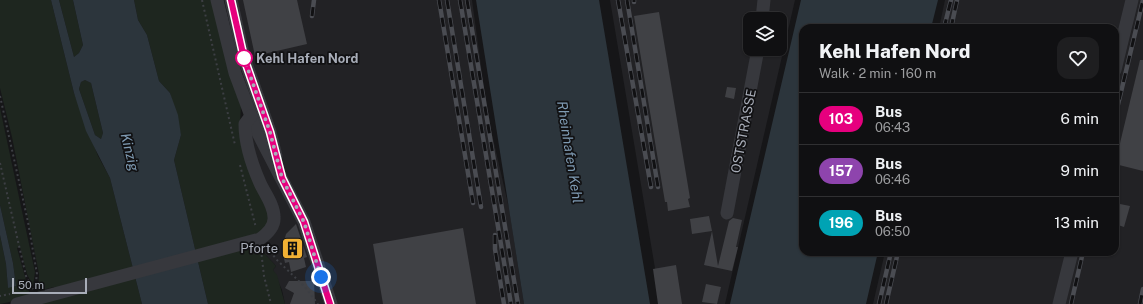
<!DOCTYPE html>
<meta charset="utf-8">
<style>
:root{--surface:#101012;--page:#1e1e20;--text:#f1f3f6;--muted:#9c9d9f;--line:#303032}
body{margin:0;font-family:"Public Sans",sans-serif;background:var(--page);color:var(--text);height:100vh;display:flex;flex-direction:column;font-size:15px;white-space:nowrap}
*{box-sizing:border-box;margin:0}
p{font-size:13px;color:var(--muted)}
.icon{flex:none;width:22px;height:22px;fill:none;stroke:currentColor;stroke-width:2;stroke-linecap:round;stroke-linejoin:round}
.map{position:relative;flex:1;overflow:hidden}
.side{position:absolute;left:799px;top:24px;width:320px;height:232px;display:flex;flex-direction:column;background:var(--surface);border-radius:12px;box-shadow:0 1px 3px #0004,0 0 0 1px var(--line)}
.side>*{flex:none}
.badge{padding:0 8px;border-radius:13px;font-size:14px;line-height:26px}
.tools{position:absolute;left:743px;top:12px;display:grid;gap:8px}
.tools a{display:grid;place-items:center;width:44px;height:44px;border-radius:8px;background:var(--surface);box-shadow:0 1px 3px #0004,0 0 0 1px var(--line);font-size:20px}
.scale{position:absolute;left:12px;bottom:10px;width:75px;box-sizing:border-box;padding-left:4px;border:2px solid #a8adb8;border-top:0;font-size:11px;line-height:14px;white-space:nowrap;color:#a8adb8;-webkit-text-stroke:3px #111113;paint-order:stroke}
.you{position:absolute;width:20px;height:20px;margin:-10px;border:3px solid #fff;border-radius:50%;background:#1a73e8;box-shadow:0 0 0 6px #1a73e833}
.map>.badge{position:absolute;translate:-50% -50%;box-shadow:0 0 0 2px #fff}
.round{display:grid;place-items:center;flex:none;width:42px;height:42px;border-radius:12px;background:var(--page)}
.head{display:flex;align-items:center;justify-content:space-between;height:68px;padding:0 20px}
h1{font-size:19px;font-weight:800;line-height:30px}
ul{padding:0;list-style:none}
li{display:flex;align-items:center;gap:12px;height:52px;padding:0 20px;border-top:1px solid var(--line)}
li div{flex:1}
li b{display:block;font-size:15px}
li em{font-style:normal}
li .badge{min-width:44px;font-weight:700;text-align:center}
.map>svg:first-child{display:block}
.built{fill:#222225;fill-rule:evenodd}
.green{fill:#1e261f}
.water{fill:#2c353c;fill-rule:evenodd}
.building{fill:#404145}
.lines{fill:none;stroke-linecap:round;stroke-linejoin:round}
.path{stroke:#3d3f44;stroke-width:2;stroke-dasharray:2 3;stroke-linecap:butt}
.minor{stroke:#37383d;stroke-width:13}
.rail-casing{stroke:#4a4c52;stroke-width:4.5}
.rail{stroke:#111113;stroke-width:3;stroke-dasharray:9;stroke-linecap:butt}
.line-casing{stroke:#fff;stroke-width:9}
.line{stroke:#e6007e;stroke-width:6}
.walk{stroke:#a8adb8;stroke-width:4;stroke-dasharray:0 7.2}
.stop-dot{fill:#fff;stroke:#e6007e;stroke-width:2}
.labels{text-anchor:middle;stroke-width:3.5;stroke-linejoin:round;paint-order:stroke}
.stop-label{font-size:13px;font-weight:bold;fill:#a8adb8;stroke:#111113;text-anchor:start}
.street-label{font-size:13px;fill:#a8adb8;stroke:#111113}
.poi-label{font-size:13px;fill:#a8adb8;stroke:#111113;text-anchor:end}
.water-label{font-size:14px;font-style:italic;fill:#7f9bb3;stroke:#111113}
</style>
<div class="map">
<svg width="1143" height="304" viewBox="0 0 1143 304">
<rect width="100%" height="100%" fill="#161618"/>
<g class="built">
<polygon points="225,0 472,0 488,117 509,208 524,304 285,304 282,290 273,270 276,266 263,252 266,242 262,179 249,132 257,115"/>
<path d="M610,0H795L725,304H661ZM750,19H780V49H750Z"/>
<polygon points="945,0 1143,0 1143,304 873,304 885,252 1115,252 1115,28 939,28"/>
</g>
<g class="green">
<polygon points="0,0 51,0 74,93 98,156 110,178 142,304 37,304 57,298 54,287 38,291 39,274 12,137 0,88"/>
<polygon points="59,0 73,0 83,45 79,53 74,57"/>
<polygon points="134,0 213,0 241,105 240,125 269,214 265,231 238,239 257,246 258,253 263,252 276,266 273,270 277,275 285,304 208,304 174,160 181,135 170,93 159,81 147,35 138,20"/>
<polygon points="85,80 91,83 103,133 101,139 95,135 79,89 81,82"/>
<polygon points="0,108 35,272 33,286 27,274 20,247 17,248 30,295 29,298 0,304 0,235 6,264 8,287 16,286 13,263 0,205"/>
</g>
<g class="water">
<path d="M51,0H59L74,57L79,53L83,45L73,0H134L138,20L147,35L159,81L170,93L178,115L181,135L174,160L208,304H142L110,178L86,131L74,93ZM85,80L91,83L103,133L101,139L95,135L79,89L81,82Z"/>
<polygon points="476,0 599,0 650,304 524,304"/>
<polygon points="801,0 938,0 931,28 803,28 803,252 878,252 866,304 730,304"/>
<polygon points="0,205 13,263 16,286 8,288 6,264 0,235"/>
</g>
<g class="building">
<polygon points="243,0 297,0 307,44 255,56"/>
<polygon points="659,12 690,198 688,199 690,207 668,211 667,202 665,202 634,16"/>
<polygon points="1140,60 1143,60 1143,171 1115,164"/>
<polygon points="727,87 736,88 734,99 725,97"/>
<polygon points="1115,203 1130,206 1124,227 1115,224"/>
<polygon points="709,216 712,231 692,234 690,219"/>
<polygon points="733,218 742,220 736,247 738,247 732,271 704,265 712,231 718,266 729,221"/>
<polygon points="296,224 307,257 304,258 306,267 291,272 289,262 285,263 282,249 286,234"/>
<polygon points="463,228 476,304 383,304 373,244"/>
<polygon points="676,265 682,304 658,304 653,269"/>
<polygon points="289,281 314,281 315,304 290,304 294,293 285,288"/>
<polygon points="706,284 721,287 717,304 702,302"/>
</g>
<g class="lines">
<g class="path">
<polyline points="202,0 235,145"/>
<polyline points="0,96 28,222 37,274 35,288"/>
<polyline points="0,163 26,276 33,289"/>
<polyline points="240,165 256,228"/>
<polyline points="267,248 277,260 305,287 318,304"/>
<polyline points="261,250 264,276 271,304"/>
<polyline points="0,295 0,296 10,294"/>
</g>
<g class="minor">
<polyline points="217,0 235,73 251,116 258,133 304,222 331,304"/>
<polyline points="231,0 244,58 270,132 276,156"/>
<polyline points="762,19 764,0"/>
<polyline points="1115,70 1132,0"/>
<polyline points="727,213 758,49"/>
<path d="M17,304L260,239C267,234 275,227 274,217C274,205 265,194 260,183C252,165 245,144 245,124L251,116"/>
<polyline points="1059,304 1072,252"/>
</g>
<defs>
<g id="rail">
<polyline points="439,0 473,203"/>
<polyline points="447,0 481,207"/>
<polyline points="460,0 511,304"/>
<polyline points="467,0 518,304"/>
<polyline points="618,0 651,187"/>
<polyline points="627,0 658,187"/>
<polyline points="634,0 634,2"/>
<polyline points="312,16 314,0"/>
<polyline points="944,28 951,0"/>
<polyline points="951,28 957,0"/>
<polyline points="1115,117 1143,0"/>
<polyline points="495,235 495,249 504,304"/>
<polyline points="879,304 891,252"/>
<polyline points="886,304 898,252"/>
<polyline points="1071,304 1083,252"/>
<polyline points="1140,304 1143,289"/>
</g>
</defs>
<use href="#rail" class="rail-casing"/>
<use href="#rail" class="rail"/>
</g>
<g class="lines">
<defs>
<polyline id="line" points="231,0 244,58 270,132 282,178 304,222 330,304"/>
</defs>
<use href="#line" class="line-casing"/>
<use href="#line" class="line"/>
<polyline class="walk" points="244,58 270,132 282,178 304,222 321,277"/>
</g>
<defs>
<symbol id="building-square" viewBox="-11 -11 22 22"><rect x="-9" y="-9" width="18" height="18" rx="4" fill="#f2b134" stroke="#111113"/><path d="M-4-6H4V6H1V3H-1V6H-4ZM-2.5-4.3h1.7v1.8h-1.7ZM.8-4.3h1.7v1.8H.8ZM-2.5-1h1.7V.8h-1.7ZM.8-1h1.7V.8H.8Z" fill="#111"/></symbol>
</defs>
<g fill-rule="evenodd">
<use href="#building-square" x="280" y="236" width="25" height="25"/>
</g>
<circle class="stop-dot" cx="244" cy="58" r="8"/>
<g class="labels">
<g class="stop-label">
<text x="256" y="63">Kehl Hafen Nord</text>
</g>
<g class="street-label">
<text transform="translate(743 131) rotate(-79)" y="5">OSTSTRASSE</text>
</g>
<g class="poi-label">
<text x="278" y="253">Pforte</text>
</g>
<g class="water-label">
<text transform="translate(130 152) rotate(76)" y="5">Kinzig</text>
<text transform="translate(570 152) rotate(81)" y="5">Rheinhafen Kehl</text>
</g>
</g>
</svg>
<div class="tools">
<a><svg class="icon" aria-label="layers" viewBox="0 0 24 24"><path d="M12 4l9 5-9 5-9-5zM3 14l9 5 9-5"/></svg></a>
</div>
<div class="scale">50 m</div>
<div class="you" style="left:321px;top:277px"></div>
<section class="side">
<div class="head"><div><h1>Kehl Hafen Nord</h1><p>Walk · 2 min · 160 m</p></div><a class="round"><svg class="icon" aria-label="heart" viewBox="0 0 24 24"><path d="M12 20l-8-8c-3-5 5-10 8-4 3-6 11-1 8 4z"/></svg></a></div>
<ul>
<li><span class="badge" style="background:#e6007e;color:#fff">103</span><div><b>Bus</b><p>06:43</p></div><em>6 min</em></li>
<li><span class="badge" style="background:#8e44ad;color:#fff">157</span><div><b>Bus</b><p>06:46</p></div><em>9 min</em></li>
<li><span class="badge" style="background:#00a3b4;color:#fff">196</span><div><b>Bus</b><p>06:50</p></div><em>13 min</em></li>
</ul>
</section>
</div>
